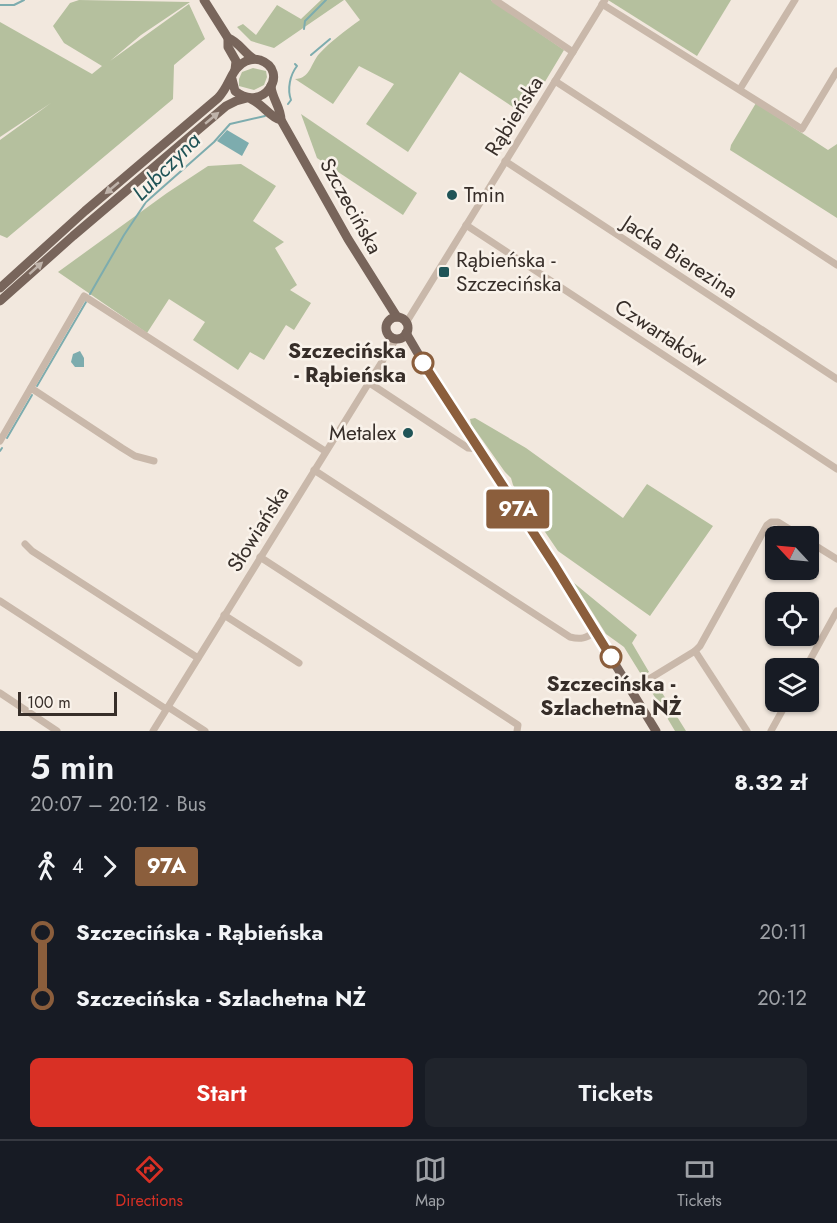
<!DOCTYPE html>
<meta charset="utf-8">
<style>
:root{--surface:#171b24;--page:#20242c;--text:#f1f3f6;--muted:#9ea1a6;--line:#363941;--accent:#d93025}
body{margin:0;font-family:Jost,sans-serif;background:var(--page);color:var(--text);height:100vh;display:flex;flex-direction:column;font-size:22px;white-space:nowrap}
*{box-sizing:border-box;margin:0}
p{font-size:20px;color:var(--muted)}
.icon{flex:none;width:33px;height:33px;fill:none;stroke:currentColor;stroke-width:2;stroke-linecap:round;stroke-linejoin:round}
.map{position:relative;height:731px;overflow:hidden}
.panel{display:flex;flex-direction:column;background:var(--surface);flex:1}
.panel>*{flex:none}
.badge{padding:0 12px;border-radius:4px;font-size:21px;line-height:39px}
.needle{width:39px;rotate:296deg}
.controls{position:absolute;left:765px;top:526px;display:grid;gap:12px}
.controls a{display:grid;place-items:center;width:54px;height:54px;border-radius:9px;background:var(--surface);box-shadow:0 2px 4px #0004;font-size:30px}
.scale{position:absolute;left:18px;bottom:15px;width:99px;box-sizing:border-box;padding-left:6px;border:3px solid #372e29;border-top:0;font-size:16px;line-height:21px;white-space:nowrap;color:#372e29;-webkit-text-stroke:4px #f9f2ea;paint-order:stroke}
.map>.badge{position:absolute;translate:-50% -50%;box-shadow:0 0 0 3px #fff}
.legs{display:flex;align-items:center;gap:9px;height:66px;padding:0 30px;font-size:20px}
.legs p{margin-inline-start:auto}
.head{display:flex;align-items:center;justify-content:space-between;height:102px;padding:0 30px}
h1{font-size:33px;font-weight:600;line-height:45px}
.primary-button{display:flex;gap:12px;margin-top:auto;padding:12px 30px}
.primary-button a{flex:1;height:69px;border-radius:9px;background:var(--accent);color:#fff;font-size:24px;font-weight:600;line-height:69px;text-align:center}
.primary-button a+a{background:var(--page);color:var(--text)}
ul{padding:0 30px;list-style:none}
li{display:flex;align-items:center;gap:21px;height:66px;font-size:22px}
li i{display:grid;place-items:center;width:9px;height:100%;margin:0 8px;background:currentColor}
li i::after{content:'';width:15px;height:15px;margin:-8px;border:4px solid;border-radius:50%;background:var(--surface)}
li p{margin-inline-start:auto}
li:first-child i{background:linear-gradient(#0000 50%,currentColor 0)}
li:last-child i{background:linear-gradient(currentColor 50%,#0000 0)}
.menu{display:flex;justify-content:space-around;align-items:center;height:84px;border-top:2px solid var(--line);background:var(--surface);font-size:16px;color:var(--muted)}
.menu a{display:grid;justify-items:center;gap:3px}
.menu .selected{color:var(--accent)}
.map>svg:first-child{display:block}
.green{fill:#b5c09e}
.water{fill:#7dacae}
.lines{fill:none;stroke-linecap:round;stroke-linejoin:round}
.stream{stroke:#7dacae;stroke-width:2}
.minor{stroke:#c9b8aa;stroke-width:7}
.major{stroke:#78655b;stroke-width:9}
.oneway{fill:#bfb3aa}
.line-1-casing{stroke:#fff;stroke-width:14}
.line-1{stroke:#8b5e3c;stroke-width:9}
.poi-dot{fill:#205457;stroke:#f9f2ea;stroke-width:2}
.stop-1-dot{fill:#fff;stroke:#8b5e3c;stroke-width:3}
.labels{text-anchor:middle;stroke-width:5;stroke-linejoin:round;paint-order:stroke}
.street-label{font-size:21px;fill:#372e29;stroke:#f9f2ea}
.poi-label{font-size:21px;fill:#372e29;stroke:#f9f2ea;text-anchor:start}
.stop-label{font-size:21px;font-weight:bold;fill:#372e29;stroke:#f9f2ea;text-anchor:end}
.water-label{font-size:22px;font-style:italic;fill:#205457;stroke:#f9f2ea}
</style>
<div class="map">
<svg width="837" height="731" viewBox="0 0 837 731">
<rect width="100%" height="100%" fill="#f2e8de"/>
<g class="green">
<polygon points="79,0 190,2 141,35 110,61 189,4 205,39 174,65 173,99 7,238 0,235 0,140 51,103 0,137 0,22 92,74 102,66 64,43 53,26 70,3"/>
<polygon points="321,0 344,0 274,48 251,41 237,27 243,24 256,35 277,5 301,19"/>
<path d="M345,0H491L564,50L525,115L460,72L408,152L366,124L394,84L359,66L333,104L295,79C310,79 311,63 319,54C331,41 346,30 360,20Z"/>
<polygon points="608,0 731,0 697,56"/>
<polygon points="253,68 266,71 267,77 264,85 254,90 239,86 239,79 242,72"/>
<polygon points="756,103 828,150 837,144 837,218 730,150 731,145"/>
<polygon points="301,114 417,193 403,215 317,158"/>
<polygon points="241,164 276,186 253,221 284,242 275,248 297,285 290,290 311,303 294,330 286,325 264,360 250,352 238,370 193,340 205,322 169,299 147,333 58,272 167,193 208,166"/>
<polygon points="475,418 526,448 623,518 647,484 713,526 650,616 558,551 513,485 511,478 505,472 471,424 470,419"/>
<polygon points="574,583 637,635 632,643 649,672 642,676 624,647 606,634"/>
<polygon points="654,680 686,731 675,731 647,684"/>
</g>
<g class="water">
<polygon points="227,130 249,143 242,156 217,141"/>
<polygon points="80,351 84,358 84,367 75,367 71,362 73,354"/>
</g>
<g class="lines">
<g class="stream">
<polyline points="0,5 14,5 24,0"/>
<polyline points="304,29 305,21 326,0"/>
<polyline points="311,55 330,39"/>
<path d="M288,104L291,100C287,89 290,75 297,66L295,64"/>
<polyline points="90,294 124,235 146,202 214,142 230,124 265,116"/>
<polyline points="37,386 86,302"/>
<polyline points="7,438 32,395"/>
<polyline points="0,451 2,448"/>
</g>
<g class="minor">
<polyline points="495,0 573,52"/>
<polyline points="602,4 802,129 837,71"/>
<polyline points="555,81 837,265"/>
<polyline points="740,89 795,0"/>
<polyline points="505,161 837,379"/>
<polyline points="466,225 837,469"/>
<polyline points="406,323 605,0"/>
<polyline points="368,382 468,448 479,449"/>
<polyline points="31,388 122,448 135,456 154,461"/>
<polyline points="0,441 84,296 325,451"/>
<path d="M314,470L570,637C581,640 586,638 595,632"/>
<polyline points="808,541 837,559"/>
<polyline points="25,544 32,551 198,658"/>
<polyline points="260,557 518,725 517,731"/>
<polyline points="0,601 166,709"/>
<polyline points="224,615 299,663"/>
<polyline points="695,651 747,731"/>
<polyline points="805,669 837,611"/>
<polyline points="631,690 695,651 700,646 767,525 771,522 778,522 802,537"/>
<polyline points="0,693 57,731"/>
<polyline points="168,707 205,731"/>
<polyline points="153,731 396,339"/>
<polyline points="771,731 787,702"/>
</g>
<g class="major">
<polyline points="204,0 228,38 228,47 236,61 235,70"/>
<path d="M228,38C239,42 244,53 254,59"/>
<path d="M271,86C272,99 281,107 281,120L348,239L397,317"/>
<path d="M251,99C263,104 269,117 281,120"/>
<path d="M0,288L85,211L218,98C228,88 231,73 238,67C244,61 252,58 260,60C291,71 263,114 235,91L232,79"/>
<polyline points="0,301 73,236 226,106 236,101 247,98"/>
<circle cx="397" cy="328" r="11"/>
<polyline points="406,333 423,362 555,566 656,731"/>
</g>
</g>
<defs><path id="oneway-solid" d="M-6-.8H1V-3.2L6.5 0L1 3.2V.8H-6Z" transform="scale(1.5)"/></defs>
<g class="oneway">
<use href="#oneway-solid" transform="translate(212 118) rotate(-40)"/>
<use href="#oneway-solid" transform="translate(112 188) rotate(140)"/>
<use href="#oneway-solid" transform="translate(36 268) rotate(-42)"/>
</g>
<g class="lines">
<defs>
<polyline id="line-1" points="423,363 555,566 611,657"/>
</defs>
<use href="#line-1" class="line-1-casing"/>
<use href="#line-1" class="line-1"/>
</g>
<g class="poi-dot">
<circle cx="452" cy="195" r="6"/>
<rect x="438" y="266" width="12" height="12" rx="3"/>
<circle cx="408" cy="433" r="6"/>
</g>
<g class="stop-1-dot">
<circle cx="423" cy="363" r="10"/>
<circle cx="611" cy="657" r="10"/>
</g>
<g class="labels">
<g class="street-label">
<text transform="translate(514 116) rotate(-58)" y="7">Rąbieńska</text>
<text transform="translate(351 206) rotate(61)" y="7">Szczecińska</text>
<text transform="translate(680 257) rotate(33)" y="7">Jacka Bierezina</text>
<text transform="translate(661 333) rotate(33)" y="7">Czwartaków</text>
<text transform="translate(258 529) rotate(-58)" y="7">Słowiańska</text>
</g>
<g class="poi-label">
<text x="464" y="202">Tmin</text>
<text x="456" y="267">Rąbieńska -<tspan x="456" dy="24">Szczecińska</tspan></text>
<text x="396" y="440" text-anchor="end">Metalex</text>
</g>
<g class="stop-label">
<text x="406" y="358">Szczecińska<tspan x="406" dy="24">- Rąbieńska</tspan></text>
<text x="611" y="691" text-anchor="middle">Szczecińska -<tspan x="611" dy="24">Szlachetna NŻ</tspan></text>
</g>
<g class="water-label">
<text transform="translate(166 166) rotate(-45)" y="8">Lubczyna</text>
</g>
</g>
</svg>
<div class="controls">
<a><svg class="needle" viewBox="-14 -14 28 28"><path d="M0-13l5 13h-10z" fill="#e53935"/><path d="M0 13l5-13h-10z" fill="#9ea1a6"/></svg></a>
<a><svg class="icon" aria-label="locate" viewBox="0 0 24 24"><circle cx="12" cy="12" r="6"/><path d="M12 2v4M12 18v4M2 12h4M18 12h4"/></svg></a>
<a><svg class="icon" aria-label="layers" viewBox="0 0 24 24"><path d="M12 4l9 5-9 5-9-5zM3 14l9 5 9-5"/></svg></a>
</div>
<div class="scale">100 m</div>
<b class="badge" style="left:518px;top:509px;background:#8b5e3c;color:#fff">97A</b>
</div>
<section class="panel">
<div class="head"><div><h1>5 min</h1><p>20:07 – 20:12 · Bus</p></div><b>8.32 zł</b></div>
<div class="legs"><svg class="icon" aria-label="walk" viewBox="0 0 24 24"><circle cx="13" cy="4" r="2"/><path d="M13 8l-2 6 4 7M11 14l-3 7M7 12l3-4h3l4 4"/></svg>4<svg class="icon" aria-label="forward" viewBox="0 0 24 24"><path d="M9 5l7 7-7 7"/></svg><b class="badge" style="background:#8b5e3c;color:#fff">97A</b></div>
<ul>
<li><i style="color:#8b5e3c"></i><b>Szczecińska - Rąbieńska</b><p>20:11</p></li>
<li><i style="color:#8b5e3c"></i><b>Szczecińska - Szlachetna NŻ</b><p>20:12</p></li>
</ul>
<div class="primary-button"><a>Start</a><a>Tickets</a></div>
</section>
<nav class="menu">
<a class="selected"><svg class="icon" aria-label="directions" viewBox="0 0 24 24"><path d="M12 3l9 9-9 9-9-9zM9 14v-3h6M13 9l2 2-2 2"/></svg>Directions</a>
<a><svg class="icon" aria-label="map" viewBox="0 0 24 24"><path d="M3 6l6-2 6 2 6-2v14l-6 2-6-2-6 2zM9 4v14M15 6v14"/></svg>Map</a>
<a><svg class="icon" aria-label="tickets" viewBox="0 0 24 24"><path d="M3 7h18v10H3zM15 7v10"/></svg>Tickets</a>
</nav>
